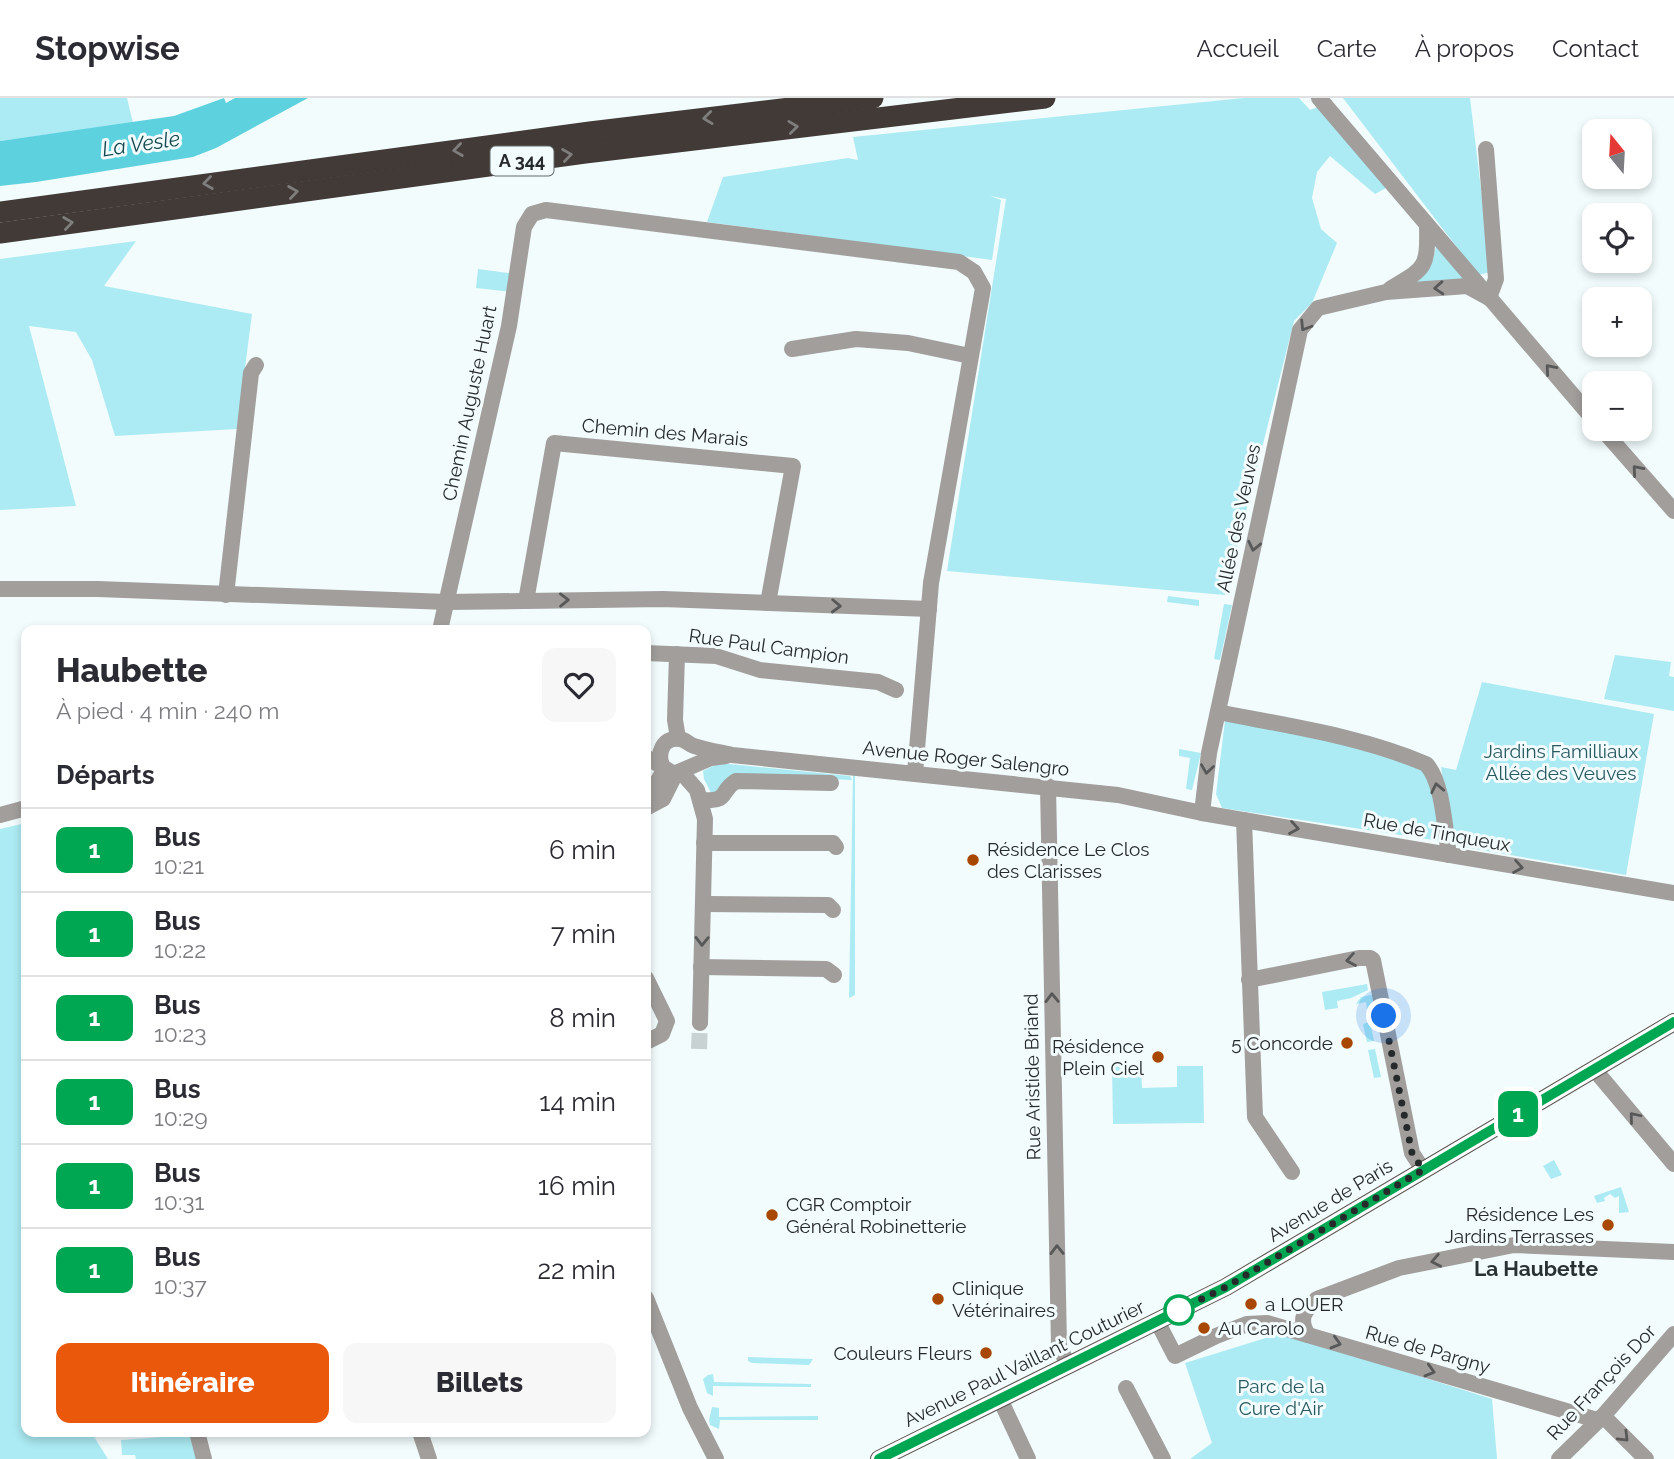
<!DOCTYPE html>
<html lang="fr">
<meta charset="utf-8">
<style>
:root{--surface:#fff;--page:#f7f7f7;--text:#2b2b33;--muted:#7c7c81;--line:#e1e1e2;--accent:#ea580c}
body{margin:0;font-family:Raleway,sans-serif;background:var(--page);color:var(--text);height:100vh;display:flex;flex-direction:column;font-size:26px;white-space:nowrap}
*{box-sizing:border-box;margin:0}
p{font-size:23px;color:var(--muted)}
.icon{flex:none;width:38px;height:38px;fill:none;stroke:currentColor;stroke-width:2;stroke-linecap:round;stroke-linejoin:round}
.map{position:relative;flex:1;overflow:hidden}
.sheet{position:absolute;left:21px;top:527px;width:630px;height:812px;display:flex;flex-direction:column;background:var(--surface);border-radius:14px;box-shadow:0 4px 10px #0003}
.sheet>*{flex:none}
.badge{padding:0 14px;border-radius:10px;font-size:24px;line-height:46px}
.needle{width:46px;rotate:342deg}
.tools{position:absolute;left:1582px;top:21px;display:grid;gap:14px}
.tools a{display:grid;place-items:center;width:70px;height:70px;border-radius:14px;background:var(--surface);box-shadow:0 4px 10px #0003;font-size:35px}
.you{position:absolute;width:35px;height:35px;margin:-18px;border:5px solid #fff;border-radius:50%;background:#1a73e8;box-shadow:0 0 0 10px #1a73e833}
.map>.badge{position:absolute;translate:-50% -50%;box-shadow:0 0 0 4px #fff}
h2{padding:0 35px;font-size:26px;line-height:63px}
.round{display:grid;place-items:center;flex:none;width:74px;height:74px;border-radius:14px;background:var(--page)}
.summary{display:flex;align-items:center;justify-content:space-between;height:119px;padding:0 35px}
h1{font-size:33px;font-weight:800;line-height:52px}
.cta{display:flex;gap:14px;margin-top:auto;padding:14px 35px}
.cta a{flex:1;height:80px;border-radius:14px;background:var(--accent);color:#fff;font-size:28px;font-weight:800;line-height:80px;text-align:center}
.cta a+a{background:var(--page);color:var(--text)}
ul{padding:0;list-style:none}
li{display:flex;align-items:center;gap:21px;height:84px;padding:0 35px;border-top:2px solid var(--line)}
li div{flex:1}
li b{display:block;font-size:26px}
li em{font-style:normal}
li .badge{min-width:77px;font-weight:700;text-align:center}
header{display:flex;align-items:center;gap:42px;box-sizing:border-box;height:98px;padding:0 35px;background:var(--surface);border-bottom:2px solid var(--line)}
header strong{font-size:33px}
nav{display:flex;gap:38px;margin-inline-start:auto;font-size:24px}
.map>svg:first-child{display:block}
.green{fill:#acebf3}
.water{fill:#5ed1df}
.lines{fill:none;stroke-linecap:round;stroke-linejoin:round}
.minor-tunnel{stroke:#c9d2d3;stroke-width:16;stroke-dasharray:16 8;stroke-linecap:butt}
.minor{stroke:#a19e9c;stroke-width:16}
.major{stroke:#5a5451;stroke-width:18}
.highway{stroke:#413a37;stroke-width:21}
.oneway{stroke:#7f7e7c}
.oneway2{stroke:#585858}
.line-casing{stroke:#fff;stroke-width:16}
.line{stroke:#00a753;stroke-width:10}
.walk{stroke:#272a2b;stroke-width:7;stroke-dasharray:0 12.6}
.poi-dot{fill:#a74700;stroke:#f2fcfd;stroke-width:2.5}
.stop-dot{fill:#fff;stroke:#00a753;stroke-width:3.5}
.labels{text-anchor:middle;stroke-width:6;stroke-linejoin:round;paint-order:stroke}
.shield{fill:#f2fcfd;stroke:#64696a;stroke-width:2}
.shield-label{font-size:18px;font-weight:bold;fill:#272a2b}
.street-label{font-size:19px;fill:#272a2b;stroke:#f2fcfd}
.park-label{font-size:19px;fill:#27595f;stroke:#f2fcfd}
.poi-label{font-size:19px;fill:#272a2b;stroke:#f2fcfd;text-anchor:start}
.water-label{font-size:21px;font-style:italic;fill:#13484e;stroke:#f2fcfd}
.neighbourhood-label{font-size:21px;font-weight:bold;fill:#293132;stroke:#f2fcfd}
</style>
<header>
<strong>Stopwise</strong>
<nav><a>Accueil</a><a>Carte</a><a>À propos</a><a>Contact</a></nav>
</header>
<div class="map">
<svg width="1674" height="1361" viewBox="0 0 1674 1361">
<rect width="100%" height="100%" fill="#f2fcfd"/>
<g class="green">
<polygon points="0,0 127,0 133,25 0,43"/>
<polygon points="1244,0 1299,0 1310,12 1318,9 1386,90 1375,96 1330,58 1317,74 1312,100 1321,131 1337,145 1312,205 1294,223 1225,497 947,473 1006,101 990,98 1001,102 992,162 707,124 723,79 848,60 858,62 853,39"/>
<polygon points="1343,0 1470,0 1491,174 1478,177"/>
<polygon points="136,143 104,188 252,216 237,331 115,338 92,262 76,234 29,228 76,408 0,412 0,161"/>
<path d="M1436,148L1467,183L1413,187C1428,175 1433,166 1436,148Z"/>
<polygon points="478,171 515,176 512,194 476,190"/>
<polygon points="1168,498 1199,502 1199,508 1167,504"/>
<polygon points="1224,506 1232,507 1220,562 1214,561"/>
<polygon points="1615,557 1671,564 1669,578 1674,579 1674,613 1604,601"/>
<polygon points="1482,584 1654,616 1626,777 1458,748 1452,742 1441,669 1456,672"/>
<polygon points="1225,623 1300,633 1421,667 1433,690 1440,743 1222,710 1216,696"/>
<polygon points="1179,651 1201,655 1192,692 1186,691 1190,660 1179,658"/>
<polygon points="719,665 850,678 852,682 740,677 713,699 704,681 703,673"/>
<polygon points="853,677 855,677 855,897 849,900"/>
<polygon points="26,725 26,1334 91,1334 108,1361 0,1361 0,731"/>
<polygon points="1367,886 1368,892 1351,900 1337,903 1338,910 1325,912 1322,894"/>
<polygon points="1375,896 1381,926 1371,929 1374,943 1367,944 1363,926 1369,924 1366,904 1356,906 1361,899"/>
<polygon points="1375,951 1381,979 1374,980 1368,952"/>
<polygon points="1141,968 1142,990 1177,989 1177,968 1203,968 1204,1025 1113,1026 1112,969"/>
<polygon points="1554,1062 1562,1077 1551,1081 1543,1068"/>
<polygon points="1621,1089 1629,1114 1619,1115 1619,1098 1615,1100 1610,1096 1604,1100 1605,1103 1597,1105 1594,1098"/>
<polygon points="1282,1235 1492,1301 1497,1361 1190,1361 1212,1345 1185,1265"/>
<polygon points="748,1259 813,1261 809,1267 752,1265 748,1263"/>
<polygon points="713,1276 714,1284 811,1286 811,1289 713,1288 713,1298 707,1295 703,1281 708,1277"/>
<polygon points="712,1309 719,1310 719,1319 818,1318 818,1322 720,1322 719,1331 710,1327 709,1322"/>
<polygon points="191,1337 197,1361 136,1361 135,1357 122,1357 121,1342"/>
</g>
<polygon class="water" points="224,0 226,5 235,0 308,0 216,50 193,59 36,84 0,88 0,43 174,18"/>
<g class="lines">
<polyline class="minor-tunnel" points="699,951 700,925"/>
<g class="minor">
<polyline points="1319,0 1594,322"/>
<polyline points="1486,51 1496,181 1489,200"/>
<path d="M1390,191C1425,170 1428,171 1427,128"/>
<polyline points="792,251 856,241 908,245 970,258"/>
<polyline points="1602,331 1674,413"/>
<polyline points="0,491 98,491 447,504 663,501 929,511"/>
<polyline points="226,497 251,275 256,267"/>
<polyline points="526,503 554,345 793,368 768,505"/>
<polyline points="440,532 509,228 524,129 532,116 546,112 959,164 974,174 983,190 931,485 915,675"/>
<polyline points="646,555 716,558 760,572 878,584 896,592"/>
<polyline points="677,556 675,622 678,640"/>
<path d="M1218,614C1288,628 1360,638 1426,666C1443,683 1445,733 1449,757"/>
<polyline points="646,659 671,674 676,675 711,660 726,658"/>
<path d="M662,667C657,655 663,639 679,641C685,641 688,646 694,648C706,652 719,654 732,657L1118,697L1202,715L1674,795"/>
<polyline points="682,675 697,692 705,721 700,925"/>
<polyline points="1048,688 1059,1248 1068,1267"/>
<polyline points="646,694 654,689 665,671"/>
<path d="M700,702C731,704 718,694 736,683L831,685"/>
<polyline points="646,710 663,701 676,675"/>
<polyline points="1202,715 1209,655 1300,232 1318,210 1386,194 1467,188 1489,200"/>
<polyline points="0,717 26,710"/>
<polyline points="1244,722 1255,1019 1292,1074"/>
<polyline points="704,745 833,745 836,749"/>
<polyline points="703,806 828,807 833,812"/>
<polyline points="701,869 826,871 834,877"/>
<polyline points="646,880 667,923 662,936 646,944"/>
<polyline points="1249,882 1359,860 1370,860 1373,862 1412,1055 1423,1072"/>
<polyline points="1594,971 1674,1066"/>
<polyline points="646,1200 690,1310 716,1361"/>
<polyline points="1157,1223 1175,1258 1216,1238 1247,1226 1267,1225 1597,1322"/>
<path d="M1308,1237C1298,1221 1304,1213 1317,1201L1399,1170L1514,1147L1674,1154"/>
<polyline points="1126,1290 1163,1361"/>
<polyline points="1000,1301 1028,1361"/>
<polyline points="1603,1318 1646,1361"/>
<polyline points="197,1334 204,1361"/>
<polyline points="420,1334 429,1361"/>
<polyline points="1559,1361 1603,1318 1674,1236"/>
</g>
<polyline class="major" points="879,1361 1226,1189 1674,924"/>
<g class="highway">
<polyline points="0,114 590,34 873,0"/>
<polyline points="0,135 585,55 1045,0"/>
</g>
</g>
<defs><path id="oneway-chevron" d="M-2-3.5L2.5 0L-2 3.5" fill="none" stroke-width="1.6" stroke-linecap="round" stroke-linejoin="round" transform="scale(1.75)"/></defs>
<g class="oneway">
<use href="#oneway-chevron" transform="translate(708 20) rotate(173)"/>
<use href="#oneway-chevron" transform="translate(793 29) rotate(-7)"/>
<use href="#oneway-chevron" transform="translate(458 52) rotate(172)"/>
<use href="#oneway-chevron" transform="translate(567 57) rotate(-8)"/>
<use href="#oneway-chevron" transform="translate(208 85) rotate(172)"/>
<use href="#oneway-chevron" transform="translate(293 94) rotate(-8)"/>
<use href="#oneway-chevron" transform="translate(68 125) rotate(-8)"/>
</g>
<g class="oneway2">
<use href="#oneway-chevron" transform="translate(1439 190) rotate(176)"/>
<use href="#oneway-chevron" transform="translate(1305 228) rotate(122)"/>
<use href="#oneway-chevron" transform="translate(1550 271) rotate(-131)"/>
<use href="#oneway-chevron" transform="translate(1637 372) rotate(-131)"/>
<use href="#oneway-chevron" transform="translate(1254 448) rotate(102)"/>
<use href="#oneway-chevron" transform="translate(564 502) rotate(-1)"/>
<use href="#oneway-chevron" transform="translate(836 508) rotate(2)"/>
<use href="#oneway-chevron" transform="translate(1207 671) rotate(98)"/>
<use href="#oneway-chevron" transform="translate(1437 690) rotate(-102)"/>
<use href="#oneway-chevron" transform="translate(1294 730) rotate(10)"/>
<use href="#oneway-chevron" transform="translate(1518 769) rotate(10)"/>
<use href="#oneway-chevron" transform="translate(702 843) rotate(91)"/>
<use href="#oneway-chevron" transform="translate(1351 862) rotate(170)"/>
<use href="#oneway-chevron" transform="translate(1052 900) rotate(-91)"/>
<use href="#oneway-chevron" transform="translate(1634 1019) rotate(-130)"/>
<use href="#oneway-chevron" transform="translate(1057 1152) rotate(-91)"/>
<use href="#oneway-chevron" transform="translate(1436 1163) rotate(169)"/>
<use href="#oneway-chevron" transform="translate(1336 1245) rotate(16)"/>
<use href="#oneway-chevron" transform="translate(1430 1273) rotate(16)"/>
<use href="#oneway-chevron" transform="translate(1624 1339) rotate(45)"/>
</g>
<g class="lines">
<defs>
<polyline id="line" points="879,1361 1226,1189 1674,924"/>
</defs>
<use href="#line" class="line-casing"/>
<use href="#line" class="line"/>
<polyline class="walk" points="1179,1212 1226,1189 1423,1072 1412,1055 1384,918"/>
</g>
<g class="poi-dot">
<circle cx="973" cy="762" r="7"/>
<circle cx="1347" cy="945" r="7"/>
<circle cx="1158" cy="959" r="7"/>
<circle cx="772" cy="1117" r="7"/>
<circle cx="1608" cy="1127" r="7"/>
<circle cx="938" cy="1201" r="7"/>
<circle cx="1251" cy="1206" r="7"/>
<circle cx="1204" cy="1230" r="7"/>
<circle cx="986" cy="1255" r="7"/>
</g>
<circle class="stop-dot" cx="1179" cy="1212" r="14"/>
<g class="labels">
<rect class="shield" x="490.5" y="48.5" width="63" height="29" rx="5"/>
<g class="shield-label">
<text x="522" y="69">A 344</text>
</g>
<g class="street-label">
<text transform="translate(469 305) rotate(-78)" y="7">Chemin Auguste Huart</text>
<text transform="translate(665 334) rotate(5)" y="7">Chemin des Marais</text>
<text transform="translate(1238 420) rotate(-78)" y="7">Allée des Veuves</text>
<text transform="translate(769 548) rotate(8)" y="7">Rue Paul Campion</text>
<text transform="translate(966 660) rotate(6)" y="7">Avenue Roger Salengro</text>
<text transform="translate(1437 734) rotate(10)" y="7">Rue de Tinqueux</text>
<text transform="translate(1032 979) rotate(-91)" y="7">Rue Aristide Briand</text>
<text transform="translate(1330 1102) rotate(-31)" y="7">Avenue de Paris</text>
<text transform="translate(1428 1251) rotate(16)" y="7">Rue de Pargny</text>
<text transform="translate(1024 1265) rotate(-26)" y="7">Avenue Paul Vaillant Couturier</text>
<text transform="translate(1601 1284) rotate(-47)" y="7">Rue François Dor</text>
</g>
<g class="park-label">
<text x="1561" y="660">Jardins Familliaux<tspan x="1561" dy="22">Allée des Veuves</tspan></text>
<text x="1281" y="1295">Parc de la<tspan x="1281" dy="22">Cure d'Air</tspan></text>
</g>
<g class="poi-label">
<text x="987" y="758">Résidence Le Clos<tspan x="987" dy="22">des Clarisses</tspan></text>
<text x="1333" y="952" text-anchor="end">5 Concorde</text>
<text x="1144" y="955" text-anchor="end">Résidence<tspan x="1144" dy="22">Plein Ciel</tspan></text>
<text x="786" y="1113">CGR Comptoir<tspan x="786" dy="22">Général Robinetterie</tspan></text>
<text x="1594" y="1123" text-anchor="end">Résidence Les<tspan x="1594" dy="22">Jardins Terrasses</tspan></text>
<text x="952" y="1197">Clinique<tspan x="952" dy="22">Vétérinaires</tspan></text>
<text x="1265" y="1213">a LOUER</text>
<text x="1218" y="1237">Au Carolo</text>
<text x="972" y="1262" text-anchor="end">Couleurs Fleurs</text>
</g>
<g class="water-label">
<text transform="translate(141 46) rotate(-8)" y="7">La Vesle</text>
</g>
<g class="neighbourhood-label">
<text x="1536" y="1178">La Haubette</text>
</g>
</g>
</svg>
<div class="tools">
<a><svg class="needle" viewBox="-14 -14 28 28"><path d="M0-13l5 13h-10z" fill="#e53935"/><path d="M0 13l5-13h-10z" fill="#7c7c81"/></svg></a>
<a><svg class="icon" aria-label="locate" viewBox="0 0 24 24"><circle cx="12" cy="12" r="6"/><path d="M12 2v4M12 18v4M2 12h4M18 12h4"/></svg></a>
<a>+</a>
<a>−</a>
</div>
<div class="you" style="left:1384px;top:918px"></div>
<b class="badge" style="left:1518px;top:1016px;background:#00a753;color:#fff">1</b>
<section class="sheet">
<div class="summary"><div><h1>Haubette</h1><p>À pied · 4 min · 240 m</p></div><a class="round"><svg class="icon" aria-label="heart" viewBox="0 0 24 24"><path d="M12 20l-8-8c-3-5 5-10 8-4 3-6 11-1 8 4z"/></svg></a></div>
<h2>Départs</h2>
<ul>
<li><span class="badge" style="background:#00a753;color:#fff">1</span><div><b>Bus</b><p>10:21</p></div><em>6 min</em></li>
<li><span class="badge" style="background:#00a753;color:#fff">1</span><div><b>Bus</b><p>10:22</p></div><em>7 min</em></li>
<li><span class="badge" style="background:#00a753;color:#fff">1</span><div><b>Bus</b><p>10:23</p></div><em>8 min</em></li>
<li><span class="badge" style="background:#00a753;color:#fff">1</span><div><b>Bus</b><p>10:29</p></div><em>14 min</em></li>
<li><span class="badge" style="background:#00a753;color:#fff">1</span><div><b>Bus</b><p>10:31</p></div><em>16 min</em></li>
<li><span class="badge" style="background:#00a753;color:#fff">1</span><div><b>Bus</b><p>10:37</p></div><em>22 min</em></li>
</ul>
<div class="cta"><a>Itinéraire</a><a>Billets</a></div>
</section>
</div>
